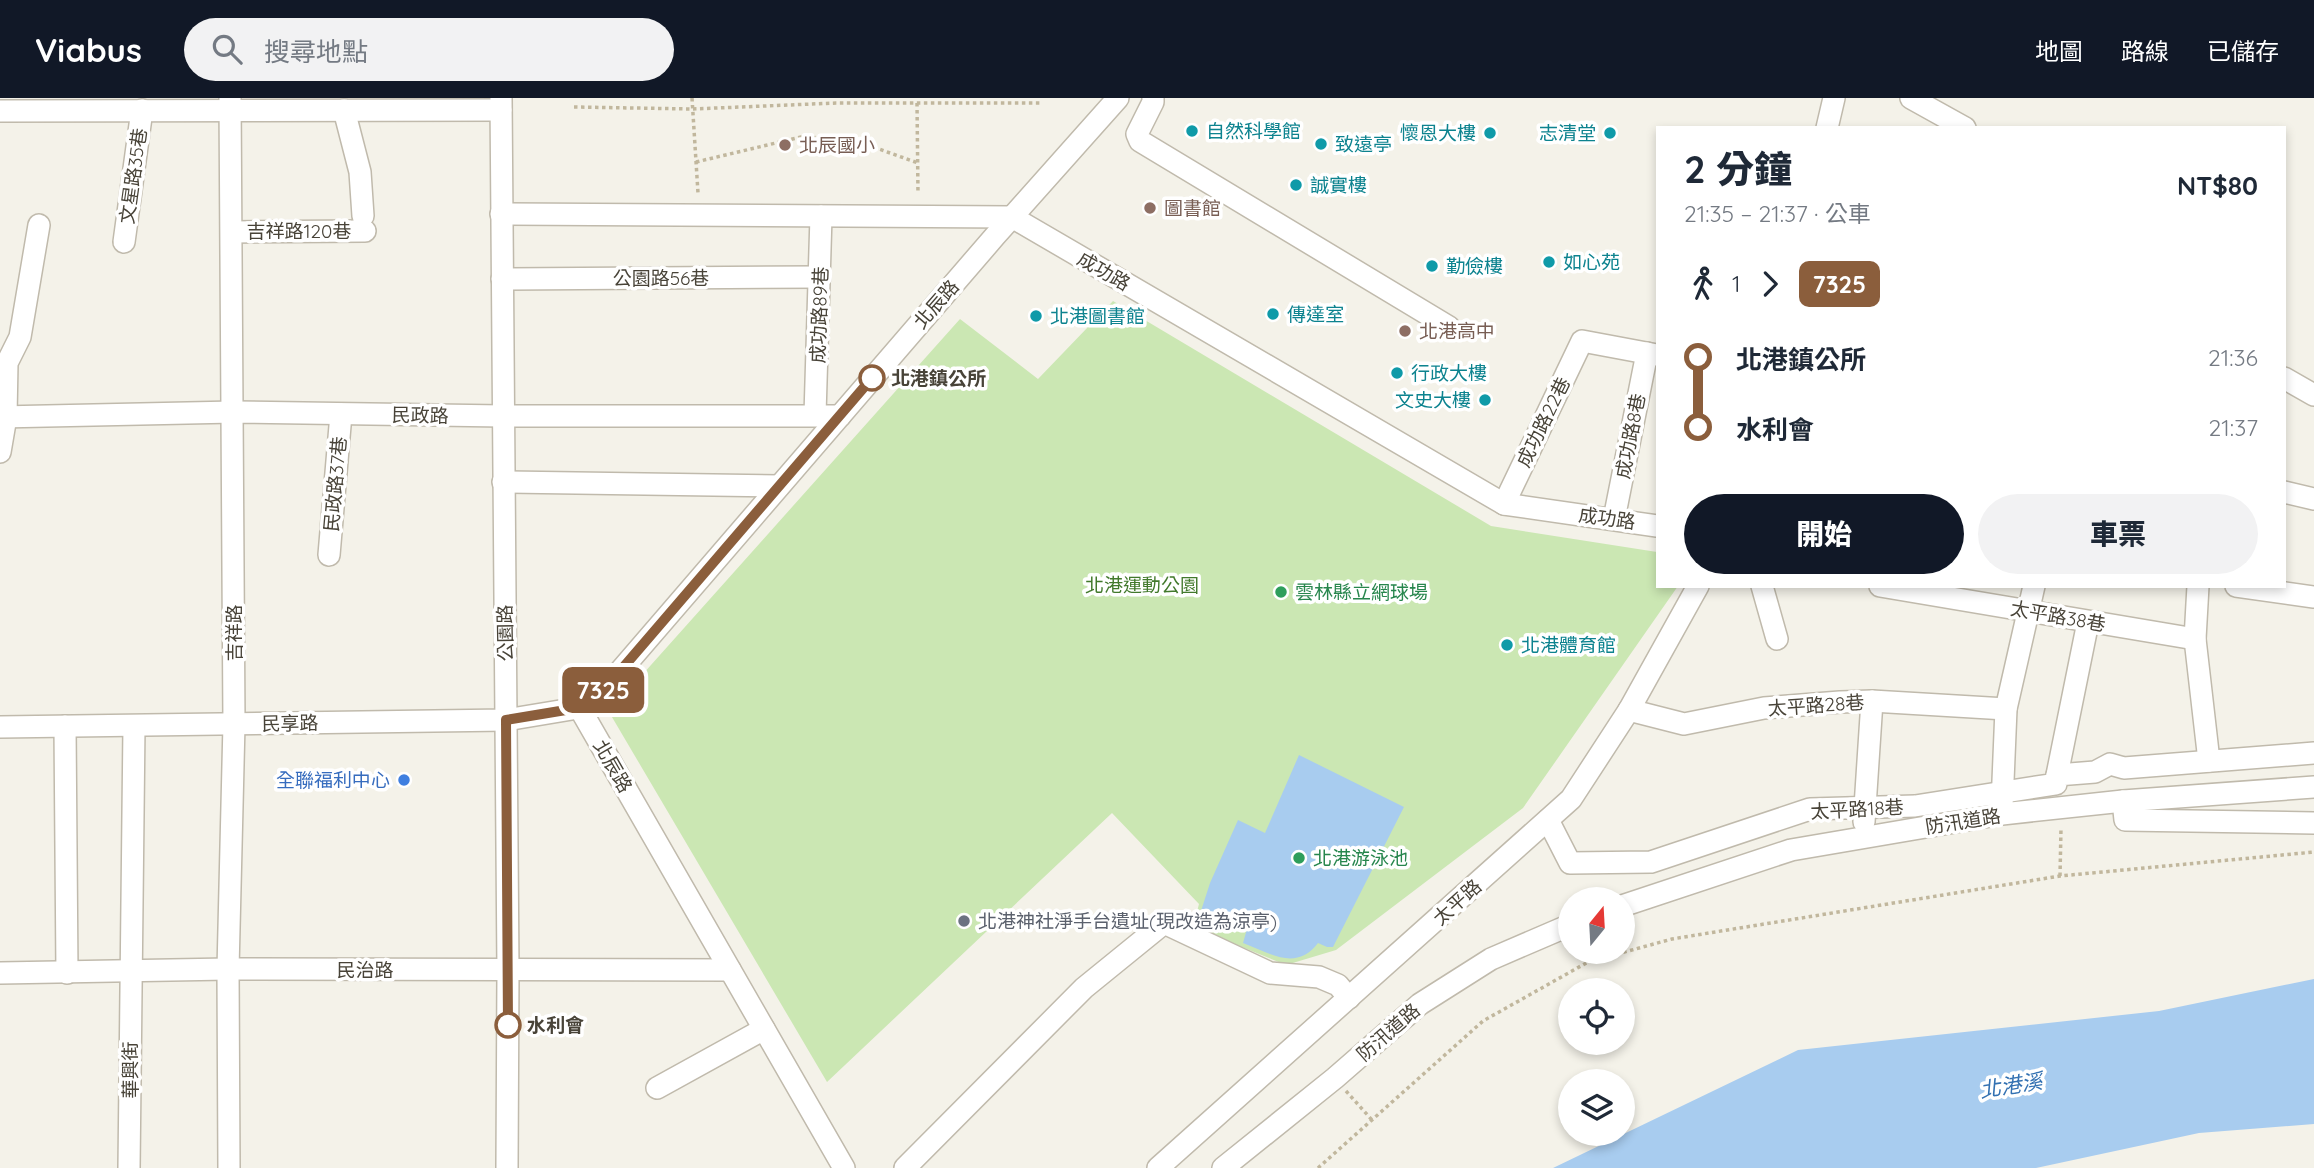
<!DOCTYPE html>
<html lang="zh-TW">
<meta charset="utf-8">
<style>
:root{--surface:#fff;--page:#f2f2f3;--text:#1f2937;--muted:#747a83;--accent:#111827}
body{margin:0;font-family:Quicksand,"Noto Sans TC",sans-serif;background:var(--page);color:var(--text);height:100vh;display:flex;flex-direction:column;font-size:26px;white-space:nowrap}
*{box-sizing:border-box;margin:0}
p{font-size:23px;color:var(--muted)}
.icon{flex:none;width:38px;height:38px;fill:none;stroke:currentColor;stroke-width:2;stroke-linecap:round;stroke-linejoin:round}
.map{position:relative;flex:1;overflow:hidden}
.panel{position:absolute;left:1656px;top:28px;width:630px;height:462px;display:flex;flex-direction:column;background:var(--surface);border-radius:0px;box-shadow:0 4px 10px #0003}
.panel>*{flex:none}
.badge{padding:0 14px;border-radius:10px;font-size:24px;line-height:46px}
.needle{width:46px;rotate:18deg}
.buttons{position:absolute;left:1558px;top:789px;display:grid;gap:14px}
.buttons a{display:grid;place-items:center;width:77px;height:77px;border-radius:50%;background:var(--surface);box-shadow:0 4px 10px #0003;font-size:35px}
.map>.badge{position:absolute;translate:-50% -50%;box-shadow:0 0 0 4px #fff}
.legs{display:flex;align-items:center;gap:10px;height:77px;padding:0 28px;font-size:23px}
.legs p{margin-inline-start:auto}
.headline{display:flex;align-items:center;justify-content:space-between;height:119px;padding:0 28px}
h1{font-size:38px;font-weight:800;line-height:52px}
.cta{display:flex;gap:14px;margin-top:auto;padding:14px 28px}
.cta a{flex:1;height:80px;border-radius:42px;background:var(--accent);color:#fff;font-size:28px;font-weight:800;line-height:80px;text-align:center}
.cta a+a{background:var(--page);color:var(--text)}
ul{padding:0 28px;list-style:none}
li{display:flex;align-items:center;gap:24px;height:70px;font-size:26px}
li i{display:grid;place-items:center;width:10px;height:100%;margin:0 9px;background:currentColor}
li i::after{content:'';width:18px;height:18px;margin:-9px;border:5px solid;border-radius:50%;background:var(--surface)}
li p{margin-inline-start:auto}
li:first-child i{background:linear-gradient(#0000 50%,currentColor 0)}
li:last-child i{background:linear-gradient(currentColor 50%,#0000 0)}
header{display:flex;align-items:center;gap:42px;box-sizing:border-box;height:98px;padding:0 35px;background:var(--accent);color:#fff}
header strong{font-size:33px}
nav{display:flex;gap:38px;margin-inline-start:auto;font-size:24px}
.search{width:490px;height:63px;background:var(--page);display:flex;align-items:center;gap:18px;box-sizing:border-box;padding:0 24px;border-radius:38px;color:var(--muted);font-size:26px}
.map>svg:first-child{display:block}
.green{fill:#cbe7b3}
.water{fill:#a8ccef}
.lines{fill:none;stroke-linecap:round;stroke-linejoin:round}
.minor-casing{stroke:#c0baac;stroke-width:24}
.path{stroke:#c1b79d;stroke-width:3.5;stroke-dasharray:3.5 3.5;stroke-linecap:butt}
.minor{stroke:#fff;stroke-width:21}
.line-1-casing{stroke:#fff;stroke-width:16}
.line-1{stroke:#8b5e3c;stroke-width:10}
.culture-dot{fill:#0f9aa8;stroke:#fff;stroke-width:2.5}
.education-dot{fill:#8d6e63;stroke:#fff;stroke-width:2.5}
.stop-1-dot{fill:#fff;stroke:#8b5e3c;stroke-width:3.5}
.leisure-dot{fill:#2e9e5b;stroke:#fff;stroke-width:2.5}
.shop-dot{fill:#3f7fe0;stroke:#fff;stroke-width:2.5}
.worship-dot{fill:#6b7280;stroke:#fff;stroke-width:2.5}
.labels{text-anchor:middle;stroke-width:7;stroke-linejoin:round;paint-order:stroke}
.culture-label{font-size:19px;fill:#0d838f;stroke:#fff;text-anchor:start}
.education-label{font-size:19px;fill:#785e54;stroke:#fff;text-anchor:start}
.street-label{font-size:19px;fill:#484338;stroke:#fff}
.stop-label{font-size:19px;font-weight:bold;fill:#484338;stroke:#fff;text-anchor:start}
.park-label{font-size:19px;fill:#42792c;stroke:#fff}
.leisure-label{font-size:19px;fill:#27864d;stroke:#fff;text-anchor:start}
.shop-label{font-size:19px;fill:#366cbe;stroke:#fff;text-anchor:end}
.worship-label{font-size:19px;fill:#5b616d;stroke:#fff;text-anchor:start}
.water-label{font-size:21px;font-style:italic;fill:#3371b2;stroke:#fff}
</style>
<header>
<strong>Viabus</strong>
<div class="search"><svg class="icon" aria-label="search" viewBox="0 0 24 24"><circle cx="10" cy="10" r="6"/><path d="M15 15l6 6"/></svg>搜尋地點</div>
<nav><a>地圖</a><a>路線</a><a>已儲存</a></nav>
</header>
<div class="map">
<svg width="2314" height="1070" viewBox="0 0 2314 1070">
<rect width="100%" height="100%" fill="#f4f2e9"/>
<polygon class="green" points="1113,203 1491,428 1657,454 1657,488 1678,488 1523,710 1336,852 1286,867 1193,829 1199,806 1112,715 827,984 609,614 960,221 1038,281"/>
<g class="water">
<path d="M1299,657L1404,709L1333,849H1327L1318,845C1296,874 1270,855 1243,845L1247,831L1223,817L1221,823L1200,816L1210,785L1238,722L1265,735Z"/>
<polygon points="2314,881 2314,1026 2199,1035 2036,1070 1553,1070 1798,952 2159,913"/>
</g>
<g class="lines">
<defs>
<g id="minor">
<polyline points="501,0 508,873 507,1070"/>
<polyline points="1153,0 1153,4 1137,36 1140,43 1449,229"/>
<polyline points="1911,0 1965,30"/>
<polyline points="344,12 360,74 363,118"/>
<polyline points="0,13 501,12"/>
<polyline points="1827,30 1834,0"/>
<polyline points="501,116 1012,119 1504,406 1657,428"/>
<polyline points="232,134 365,133"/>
<polyline points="124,144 142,12"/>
<polyline points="502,181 820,179"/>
<polyline points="2284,280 2314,297"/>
<polyline points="815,317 821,118"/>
<polyline points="0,319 234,314 503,318 840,318"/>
<polyline points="0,354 6,319 7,265 20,239 39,127"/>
<polyline points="503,384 779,388"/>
<polyline points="2284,394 2314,401"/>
<polyline points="1504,406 1582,243 1657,257"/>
<polyline points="1614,421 1647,255"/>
<polyline points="329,457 341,316"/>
<polyline points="1762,488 1777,541"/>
<polyline points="1880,488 2195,541"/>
<polyline points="2198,488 2195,541 2209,663"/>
<polyline points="2236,488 2314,499"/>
<polyline points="579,609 844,1070"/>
<polyline points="1629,612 1684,626 1764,610 1840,604 1872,603 2006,611"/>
<polyline points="65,628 67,875"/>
<polyline points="0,629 506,622 590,608 995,138 1118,0"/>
<polyline points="2057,677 2088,524"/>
<polyline points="2123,703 2125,722 2314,725"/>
<polyline points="2002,707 2006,611 2034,488"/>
<polyline points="1548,722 1570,765 1651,764 1810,711 1915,708 2056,686 2057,677 2095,674 2110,666 2124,670 2314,655"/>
<polyline points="1864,724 1872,603"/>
<polyline points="1622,808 1791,752 2002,716 2123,703 2314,689"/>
<polyline points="0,875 228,871 730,872"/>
<polyline points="657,990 764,931"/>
<polyline points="129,1070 134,628"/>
<polyline points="229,1070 228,871 234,626 230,0"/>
<polyline points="905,1070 1084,890 1164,825 1270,875 1319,879 1338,887 1349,900"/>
<polyline points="1158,1070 1571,701 1629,612 1698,488"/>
<polyline points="1223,1070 1335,980 1420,906 1491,861 1570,827"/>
</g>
</defs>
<use href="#minor" class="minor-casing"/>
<g class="path">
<polyline points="692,0 698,95"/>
<polyline points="917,5 918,96"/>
<polyline points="574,9 693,11 836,5 1041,5"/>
<polyline points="696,64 801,39 851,41 918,65"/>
<polyline points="2060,778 2061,730"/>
<polyline points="1586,854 1588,864"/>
<polyline points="1346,993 1372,1022"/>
<polyline points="1318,1070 1483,923 1588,864 1672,841 2060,778 2314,754"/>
</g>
<use href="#minor" class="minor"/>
</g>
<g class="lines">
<defs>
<polyline id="line-1" points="508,927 506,622 590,608 872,280"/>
</defs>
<use href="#line-1" class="line-1-casing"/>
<use href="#line-1" class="line-1"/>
</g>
<g class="culture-dot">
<circle cx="1192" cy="33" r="7"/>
<circle cx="1490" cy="35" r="7"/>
<circle cx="1610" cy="35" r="7"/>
<circle cx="1321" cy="46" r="7"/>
<circle cx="1296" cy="87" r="7"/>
<circle cx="1549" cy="164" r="7"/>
<circle cx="1432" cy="168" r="7"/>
<circle cx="1273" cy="216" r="7"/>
<circle cx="1036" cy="218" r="7"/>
<circle cx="1397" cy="275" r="7"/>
<circle cx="1485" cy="302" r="7"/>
<circle cx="1507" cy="547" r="7"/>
</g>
<g class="education-dot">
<circle cx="785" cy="47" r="7"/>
<circle cx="1150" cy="110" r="7"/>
<circle cx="1405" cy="233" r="7"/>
</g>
<g class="stop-1-dot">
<circle cx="872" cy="280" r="12"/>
<circle cx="508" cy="927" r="12"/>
</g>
<g class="leisure-dot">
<circle cx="1281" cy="494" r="7"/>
<circle cx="1299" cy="760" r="7"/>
</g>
<circle class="shop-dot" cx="404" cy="682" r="7"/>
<circle class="worship-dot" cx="964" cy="823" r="7"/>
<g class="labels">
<g class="culture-label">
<text x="1206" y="40">自然科學館</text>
<text x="1476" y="42" text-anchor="end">懷恩大樓</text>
<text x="1596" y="42" text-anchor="end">志清堂</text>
<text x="1335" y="53">致遠亭</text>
<text x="1310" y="94">誠實樓</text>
<text x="1563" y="171">如心苑</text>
<text x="1446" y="175">勤儉樓</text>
<text x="1287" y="223">傳達室</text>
<text x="1050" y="225">北港圖書館</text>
<text x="1411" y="282">行政大樓</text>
<text x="1471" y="309" text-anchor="end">文史大樓</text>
<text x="1521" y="554">北港體育館</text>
</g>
<g class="education-label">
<text x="799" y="54">北辰國小</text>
<text x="1164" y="117">圖書館</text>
<text x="1419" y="240">北港高中</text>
</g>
<g class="street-label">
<text transform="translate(133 78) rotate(-82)" y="7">文星路35巷</text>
<text x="299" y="140">吉祥路120巷</text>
<text transform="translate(1104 173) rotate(30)" y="7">成功路</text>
<text x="661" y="187">公園路56巷</text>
<text transform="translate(936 206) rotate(-49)" y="7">北辰路</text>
<text transform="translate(819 217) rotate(-88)" y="7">成功路89巷</text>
<text transform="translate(420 317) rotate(1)" y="7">民政路</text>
<text transform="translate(1543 324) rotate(-64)" y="7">成功路22巷</text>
<text transform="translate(1630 338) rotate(-79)" y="7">成功路8巷</text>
<text transform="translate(335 386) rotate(-85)" y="7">民政路37巷</text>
<text transform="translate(1607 420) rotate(8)" y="7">成功路</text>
<text transform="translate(2058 518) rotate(10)" y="7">太平路38巷</text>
<text transform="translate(234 535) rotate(-90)" y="7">吉祥路</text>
<text transform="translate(505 535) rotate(-91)" y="7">公園路</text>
<text transform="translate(1816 607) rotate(-4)" y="7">太平路28巷</text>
<text transform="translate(290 625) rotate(-1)" y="7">民享路</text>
<text transform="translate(613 668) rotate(60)" y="7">北辰路</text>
<text transform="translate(1857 711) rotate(-3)" y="7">太平路18巷</text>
<text transform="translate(1963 723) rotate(-9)" y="7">防汛道路</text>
<text transform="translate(1457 804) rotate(-42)" y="7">太平路</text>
<text x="365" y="879">民治路</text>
<text transform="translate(1388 934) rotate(-41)" y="7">防汛道路</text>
<text transform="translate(130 972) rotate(-90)" y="7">華興街</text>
</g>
<g class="stop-label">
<text x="891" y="287">北港鎮公所</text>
<text x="527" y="934">水利會</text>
</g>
<g class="park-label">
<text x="1142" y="494">北港運動公園</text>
</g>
<g class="leisure-label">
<text x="1295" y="501">雲林縣立網球場</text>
<text x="1313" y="767">北港游泳池</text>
</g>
<g class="shop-label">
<text x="390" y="689">全聯福利中心</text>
</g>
<g class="worship-label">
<text x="978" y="830">北港神社淨手台遺址(現改造為涼亭)</text>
</g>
<g class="water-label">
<text transform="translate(2011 988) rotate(-9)" y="7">北港溪</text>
</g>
</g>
</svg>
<div class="buttons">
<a><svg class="needle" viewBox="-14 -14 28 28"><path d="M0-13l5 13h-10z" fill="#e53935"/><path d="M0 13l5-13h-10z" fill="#747a83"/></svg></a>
<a><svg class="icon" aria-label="locate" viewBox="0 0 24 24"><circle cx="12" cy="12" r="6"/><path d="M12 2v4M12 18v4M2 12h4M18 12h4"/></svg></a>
<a><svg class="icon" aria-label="layers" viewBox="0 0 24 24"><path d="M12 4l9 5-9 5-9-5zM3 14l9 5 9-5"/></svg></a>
</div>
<b class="badge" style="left:603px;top:592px;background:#8b5e3c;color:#fff">7325</b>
<section class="panel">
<div class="headline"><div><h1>2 分鐘</h1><p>21:35 – 21:37 · 公車</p></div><b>NT$80</b></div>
<div class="legs"><svg class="icon" aria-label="walk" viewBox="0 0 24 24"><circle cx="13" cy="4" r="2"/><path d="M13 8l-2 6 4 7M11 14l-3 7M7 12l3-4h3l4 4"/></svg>1<svg class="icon" aria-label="forward" viewBox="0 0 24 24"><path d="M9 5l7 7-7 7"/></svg><b class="badge" style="background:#8b5e3c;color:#fff">7325</b></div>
<ul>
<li><i style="color:#8b5e3c"></i><b>北港鎮公所</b><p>21:36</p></li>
<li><i style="color:#8b5e3c"></i><b>水利會</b><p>21:37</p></li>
</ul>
<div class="cta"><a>開始</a><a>車票</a></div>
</section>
</div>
